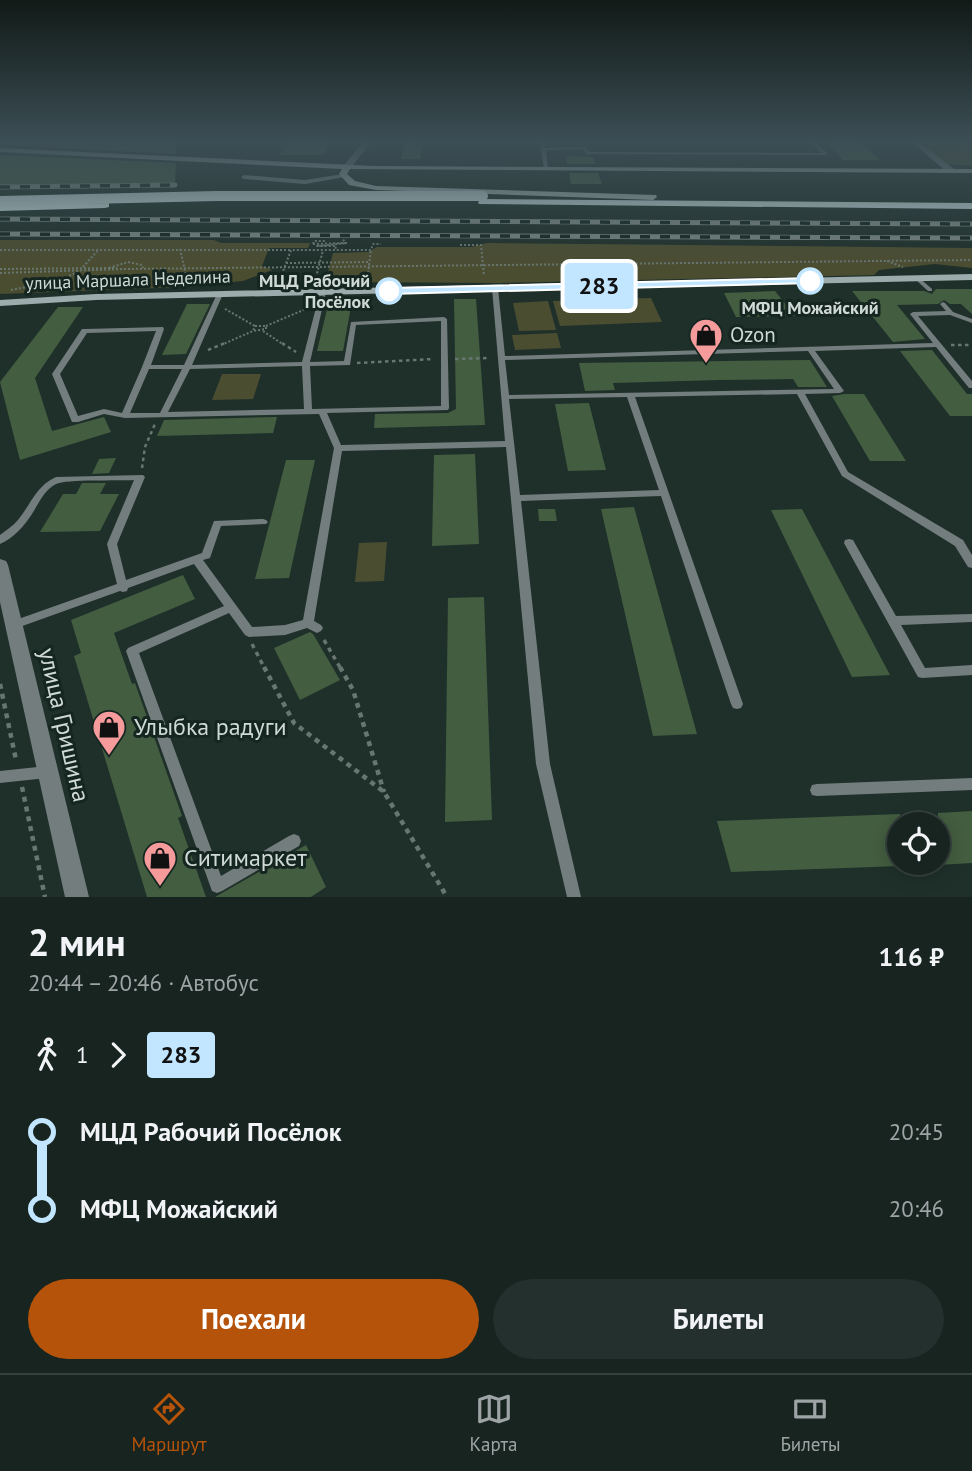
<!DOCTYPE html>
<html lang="ru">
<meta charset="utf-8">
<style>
:root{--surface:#172420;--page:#24302d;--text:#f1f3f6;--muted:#9ea4a5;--line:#36413e;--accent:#b45309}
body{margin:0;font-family:"PT Sans",sans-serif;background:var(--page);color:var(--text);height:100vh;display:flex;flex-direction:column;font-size:26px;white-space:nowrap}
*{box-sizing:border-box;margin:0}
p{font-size:23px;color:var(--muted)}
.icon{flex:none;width:38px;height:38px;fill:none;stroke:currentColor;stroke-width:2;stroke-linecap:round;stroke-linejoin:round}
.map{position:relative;height:897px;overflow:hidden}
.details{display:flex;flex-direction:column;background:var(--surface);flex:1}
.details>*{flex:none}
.badge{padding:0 14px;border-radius:5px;font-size:24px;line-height:46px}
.fabs{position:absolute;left:887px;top:812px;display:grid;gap:14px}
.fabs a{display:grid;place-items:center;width:63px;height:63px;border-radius:50%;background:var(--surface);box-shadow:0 4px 18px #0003,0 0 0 2px var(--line);font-size:35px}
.map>.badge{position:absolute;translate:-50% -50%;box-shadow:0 0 0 4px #fff}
.legs{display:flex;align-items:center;gap:10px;height:77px;padding:0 28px;font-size:23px}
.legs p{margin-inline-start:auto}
.head{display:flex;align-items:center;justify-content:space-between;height:119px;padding:0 28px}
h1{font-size:38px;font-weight:600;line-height:52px}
.cta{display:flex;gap:14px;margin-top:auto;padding:14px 28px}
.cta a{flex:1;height:80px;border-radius:42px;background:var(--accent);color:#fff;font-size:28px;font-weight:600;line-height:80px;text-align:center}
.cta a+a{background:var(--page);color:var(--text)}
ul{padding:0 28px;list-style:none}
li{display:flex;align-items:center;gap:24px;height:77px;font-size:26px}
li i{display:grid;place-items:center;width:10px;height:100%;margin:0 9px;background:currentColor}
li i::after{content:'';width:18px;height:18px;margin:-9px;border:5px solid;border-radius:50%;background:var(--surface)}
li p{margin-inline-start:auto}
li:first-child i{background:linear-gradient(#0000 50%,currentColor 0)}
li:last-child i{background:linear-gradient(currentColor 50%,#0000 0)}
.tabs{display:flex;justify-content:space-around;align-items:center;height:98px;border-top:2px solid var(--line);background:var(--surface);font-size:19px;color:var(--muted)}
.tabs a{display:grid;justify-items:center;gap:4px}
.tabs .active{color:var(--accent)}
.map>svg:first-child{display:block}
.green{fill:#4b4d31}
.building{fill:#435d40}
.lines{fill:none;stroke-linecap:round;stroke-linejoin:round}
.path-far3{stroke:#687671;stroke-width:2;stroke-dasharray:2 2;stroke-linecap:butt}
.path-far2{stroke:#687671;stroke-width:2.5;stroke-dasharray:3.5 3.5;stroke-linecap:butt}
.path-far1{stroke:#687671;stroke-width:3.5;stroke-dasharray:4.5 4.5;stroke-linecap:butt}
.path{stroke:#687671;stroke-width:4.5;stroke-dasharray:5 5;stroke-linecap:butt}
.lane{fill:#737d7e;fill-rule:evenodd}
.street{fill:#737d7e;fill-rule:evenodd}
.secondary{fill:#9cabac;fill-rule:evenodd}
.primary{fill:#bbcfd0;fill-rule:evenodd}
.rail-casing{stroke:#778580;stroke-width:5}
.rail{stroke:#152621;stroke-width:3.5;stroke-dasharray:10;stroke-linecap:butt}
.primary-bridge{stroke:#bbcfd0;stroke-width:10}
.line-1{fill:#c2e6ff;stroke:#fff;stroke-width:2}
.stop-1-dot{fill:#fff;stroke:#c2e6ff;stroke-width:3.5}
.labels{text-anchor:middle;stroke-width:6;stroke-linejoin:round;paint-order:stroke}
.far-street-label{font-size:18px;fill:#cfd9d5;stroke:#152621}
.far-stop-label{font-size:18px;font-weight:bold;fill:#cfd9d5;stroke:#152621;text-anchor:end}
.poi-label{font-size:21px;fill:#cfd9d5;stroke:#152621;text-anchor:start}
.near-street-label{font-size:24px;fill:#cfd9d5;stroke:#152621}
.near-poi-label{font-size:24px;fill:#cfd9d5;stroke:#152621;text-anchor:start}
</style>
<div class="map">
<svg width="972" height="897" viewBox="0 0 972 897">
<rect width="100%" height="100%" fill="#1f302a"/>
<g class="green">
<polygon points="919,142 972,142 972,166 947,164"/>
<polygon points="214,240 221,243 310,243 308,248 269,248 262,266 272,270 243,281 183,287 0,294 0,240"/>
<polygon points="486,243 972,248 972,268 935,264 879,270 874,275 500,283 338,282 327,276 333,253 368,252 377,247 472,247"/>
<polygon points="651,298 662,322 560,326 553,301"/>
<polygon points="548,301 556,330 519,331 513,303"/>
<polygon points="557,333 561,348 515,350 512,335"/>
<polygon points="222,374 261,374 253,399 212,400"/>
<polygon points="387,542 384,581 355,582 359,543"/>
</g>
<g class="building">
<polygon points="0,142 176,142 176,154 0,145"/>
<polygon points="288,142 330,142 324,155 280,155"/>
<polygon points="405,142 423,142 420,159 401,159"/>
<polygon points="826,142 860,142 880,160 843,160"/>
<polygon points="0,155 176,163 175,183 0,185"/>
<polygon points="566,156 593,157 596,164 567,164"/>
<polygon points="569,173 598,173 602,184 571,184"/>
<polygon points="936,289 972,289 972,314 961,304 950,304 944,300 938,304 897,305 925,339 893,342 852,291 924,291 932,294"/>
<polygon points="775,291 795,316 736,317 724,293"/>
<polygon points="454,299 476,299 485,425 374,428 375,414 448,413 456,409"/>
<polygon points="329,301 352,301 343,351 317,351"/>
<polygon points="187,304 210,304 186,354 162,355"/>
<polygon points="58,307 83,307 35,378 52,431 104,417 111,432 20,460 0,382"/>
<polygon points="932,350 967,394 972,394 972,416 950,416 900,351"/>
<polygon points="810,360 827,387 798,387 793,379 719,380 613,383 615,390 585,391 579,363"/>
<polygon points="845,394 864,394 906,461 870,461 832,396"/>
<polygon points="589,403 606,470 568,471 555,404"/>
<polygon points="277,417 273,433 157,436 164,420"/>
<polygon points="475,454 479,544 432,546 434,455"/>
<polygon points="116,458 109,473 92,474 99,459"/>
<polygon points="286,460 315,460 289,578 255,579"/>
<polygon points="82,483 106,483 100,494 119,494 100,531 40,532 63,494 76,494"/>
<polygon points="634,507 697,734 653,736 601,509"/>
<polygon points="538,509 555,509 557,521 539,521"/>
<polygon points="802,509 890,675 852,677 771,510"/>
<polygon points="183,575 195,599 114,633 132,684 135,683 182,816 178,818 206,897 147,897 74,656 81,653 71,620"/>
<polygon points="484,597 492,820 445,822 448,598"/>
<polygon points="310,632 313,634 340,680 300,700 274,648"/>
<polygon points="972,811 972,863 938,865 938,813"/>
<polygon points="900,814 900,866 731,872 717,821"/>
<polygon points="306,845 326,887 311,897 215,897"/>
</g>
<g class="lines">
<g class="path-far3">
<polyline points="956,142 972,152"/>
<polyline points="343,241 346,238"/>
<polyline points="313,244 347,243 317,246 336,246 335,250"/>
<polyline points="313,244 314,241 325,241"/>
<polyline points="460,245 481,245 484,276"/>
<polyline points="180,249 188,284"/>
<polyline points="0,250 291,250"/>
<polyline points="887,261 903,267"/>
<polyline points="286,263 370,262"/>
<polyline points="83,267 99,249"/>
<polyline points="109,268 128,262 142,265 143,268"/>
<polyline points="0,269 117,268"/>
<polyline points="0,273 124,269 972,260"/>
<polyline points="315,281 323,250"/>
<polyline points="367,281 371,250"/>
<polyline points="279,282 291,250 371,250 373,244 381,244"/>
<polyline points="11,290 57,281 78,272"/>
<polyline points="225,309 255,326"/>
<polygon points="255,326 266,326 266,329 253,331"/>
<polyline points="266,326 308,308"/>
<polyline points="263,331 284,345"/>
<polyline points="221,345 253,331"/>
</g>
<g class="path-far2">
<polyline points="282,343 296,352"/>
<polyline points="951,345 972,345"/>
<polyline points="208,350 225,343"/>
<polyline points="455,359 490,358"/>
<polyline points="357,363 434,359"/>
<polyline points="142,468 145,447 155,424"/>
</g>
<g class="path-far1">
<polyline points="324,640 341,669"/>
<polyline points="252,644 265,669"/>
</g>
<g class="path">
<polyline points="264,667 294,723 384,792 447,897"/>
<polyline points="340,667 353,690 384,792"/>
<polyline points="0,684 16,760"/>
<polyline points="22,787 45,897"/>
</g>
<g class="lane">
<polygon points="540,142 544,142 545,148 585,147 589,152 822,153 811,142 815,142 828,154 826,155 587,154 583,149 546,150 548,169 546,170 544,169"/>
<polygon points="343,174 345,175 345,177 305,184 244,179 241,177 244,175 305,180"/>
<polygon points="917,276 932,289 932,291 928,291 915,279 915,277"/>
<path d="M495,286L498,288L505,356L933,343L910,314L913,312L946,311L940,304L943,302L945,303L953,312L972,319V323L950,315L918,316L972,381V388H969L936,347L815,351L844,391L840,393L805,394L848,472L963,540L972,555V568L968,567L955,546L842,476L797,394L635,397L743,704L741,708L737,709L733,708L731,704L661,496L521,501L550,764L581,897H567L536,764L506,447L342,451L314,621L321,625L323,628L321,631L317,633L307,628L285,635L249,637L245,635L229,613L139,653L221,876L289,836L294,834L299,836L301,841L299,846L222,891L217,893L212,891L126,651L128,648L224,606L194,564L128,588L127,591L123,592L120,591L14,629L10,628L8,625L10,622L117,584L107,544L134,480C119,481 66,479 56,484C44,490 39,503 32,514C24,526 14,538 0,544V535C6,530 13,526 18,520C31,504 36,486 56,477L143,475L145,477L117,544L126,580L202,553L214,521L263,519L266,520L268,522L266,524L221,526L211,555L210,558L203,560L252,627L285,625L303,620L334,448L319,414L125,418L104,414L78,422H72L52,374L82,329H85L163,327L164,329L151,365H184L217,294L220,292L223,294L192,365L302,362L320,292L323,290L326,292L310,362L344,361L351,322L444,317L447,319L449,408L448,410L327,413L341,445L505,441L492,288ZM441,321V406L312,409L310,366L350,365L356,325ZM156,331L142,367L122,413L104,409L78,416L60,374L87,333ZM808,351L834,389L509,395L505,360ZM302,366L304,409L168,412L190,369ZM149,369H182L160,413H130ZM627,397L659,490L520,495L509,399Z"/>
<polygon points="849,539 853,540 896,616 972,614 972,622 901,625 925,668 972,665 972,675 922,678 918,677 844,543 845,540"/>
<polygon points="47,766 52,768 54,772 52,776 47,778 0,783 0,771"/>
<polygon points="972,778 972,790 817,796 812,795 810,790 812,785 817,784"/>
</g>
<g class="street">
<polygon points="363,142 371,142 350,169 344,169 344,165"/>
<polygon points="912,142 919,142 954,169 954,173 948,173"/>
<polygon points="0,559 6,561 8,565 89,897 65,897 0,602"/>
</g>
<g class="secondary">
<polygon points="0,148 375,166 972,169 972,173 350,169 347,174 355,181 376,186 656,195 657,197 653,200 376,190 349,185 339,174 342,169 0,152"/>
<polygon points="972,274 972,280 96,300 0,306 0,300 96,294"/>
</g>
<g class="primary">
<polygon points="483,199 972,203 972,209 479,204 478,202"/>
<polygon points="109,203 109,207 105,208 0,211 0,205"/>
</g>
<defs>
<g id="rail">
<polyline points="0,187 175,185"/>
<polyline points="0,219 972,224"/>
<polyline points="0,234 972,238"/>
</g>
</defs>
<use href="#rail" class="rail-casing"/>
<use href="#rail" class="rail"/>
<polyline class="primary-bridge" points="0,201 216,196 483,196"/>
</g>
<linearGradient id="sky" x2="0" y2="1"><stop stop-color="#111a17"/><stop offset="0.53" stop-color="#3c4e55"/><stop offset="1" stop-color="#3c4e55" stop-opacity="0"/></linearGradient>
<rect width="972" height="267" fill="url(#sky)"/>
<polygon class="line-1" points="810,278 815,281 813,283 389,294 384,291 389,288"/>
<defs>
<symbol id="shop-pin" viewBox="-11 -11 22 30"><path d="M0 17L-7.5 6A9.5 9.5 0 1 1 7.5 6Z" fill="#f59b9b" stroke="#152621"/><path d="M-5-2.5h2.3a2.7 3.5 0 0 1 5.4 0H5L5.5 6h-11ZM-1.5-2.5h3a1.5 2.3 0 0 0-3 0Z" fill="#111"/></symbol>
</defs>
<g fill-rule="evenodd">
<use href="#shop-pin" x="687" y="316" width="38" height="52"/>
<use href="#shop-pin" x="90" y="708" width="38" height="52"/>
<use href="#shop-pin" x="141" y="839" width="38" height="52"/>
</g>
<g class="stop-1-dot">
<circle cx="810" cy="281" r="12"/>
<circle cx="389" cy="291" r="12"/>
</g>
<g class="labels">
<g class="far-street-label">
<text transform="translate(128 280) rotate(-2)" y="6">улица Маршала Неделина</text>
</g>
<g class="far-stop-label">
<text x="370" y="287">МЦД Рабочий<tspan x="370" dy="21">Посёлок</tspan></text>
<text x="810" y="314" text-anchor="middle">МФЦ Можайский</text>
</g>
<g class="poi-label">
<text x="730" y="342">Ozon</text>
</g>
<g class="near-street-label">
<text transform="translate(64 725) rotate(77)" y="8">улица Гришина</text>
</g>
<g class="near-poi-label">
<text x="134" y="735">Улыбка радуги</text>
<text x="184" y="866">Ситимаркет</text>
</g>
</g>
</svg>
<div class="fabs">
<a><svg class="icon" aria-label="locate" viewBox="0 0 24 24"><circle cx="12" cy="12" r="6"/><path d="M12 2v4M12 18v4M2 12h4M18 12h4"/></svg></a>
</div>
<b class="badge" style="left:599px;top:286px;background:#c2e6ff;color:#111">283</b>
</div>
<section class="details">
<div class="head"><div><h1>2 мин</h1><p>20:44 – 20:46 · Автобус</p></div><b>116 ₽</b></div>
<div class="legs"><svg class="icon" aria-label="walk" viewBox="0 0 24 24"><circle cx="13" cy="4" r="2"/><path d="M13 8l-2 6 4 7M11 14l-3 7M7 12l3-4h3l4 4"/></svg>1<svg class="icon" aria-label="forward" viewBox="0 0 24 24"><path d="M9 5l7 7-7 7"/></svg><b class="badge" style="background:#c2e6ff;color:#111">283</b></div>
<ul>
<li><i style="color:#c2e6ff"></i><b>МЦД Рабочий Посёлок</b><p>20:45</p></li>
<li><i style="color:#c2e6ff"></i><b>МФЦ Можайский</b><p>20:46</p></li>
</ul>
<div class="cta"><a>Поехали</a><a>Билеты</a></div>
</section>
<nav class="tabs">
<a class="active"><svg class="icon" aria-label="directions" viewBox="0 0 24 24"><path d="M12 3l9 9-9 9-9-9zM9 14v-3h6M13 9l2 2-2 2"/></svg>Маршрут</a>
<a><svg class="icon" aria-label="map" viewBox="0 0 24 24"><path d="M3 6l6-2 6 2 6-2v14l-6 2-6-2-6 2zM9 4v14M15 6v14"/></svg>Карта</a>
<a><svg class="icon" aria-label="tickets" viewBox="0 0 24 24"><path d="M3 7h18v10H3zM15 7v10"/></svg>Билеты</a>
</nav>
